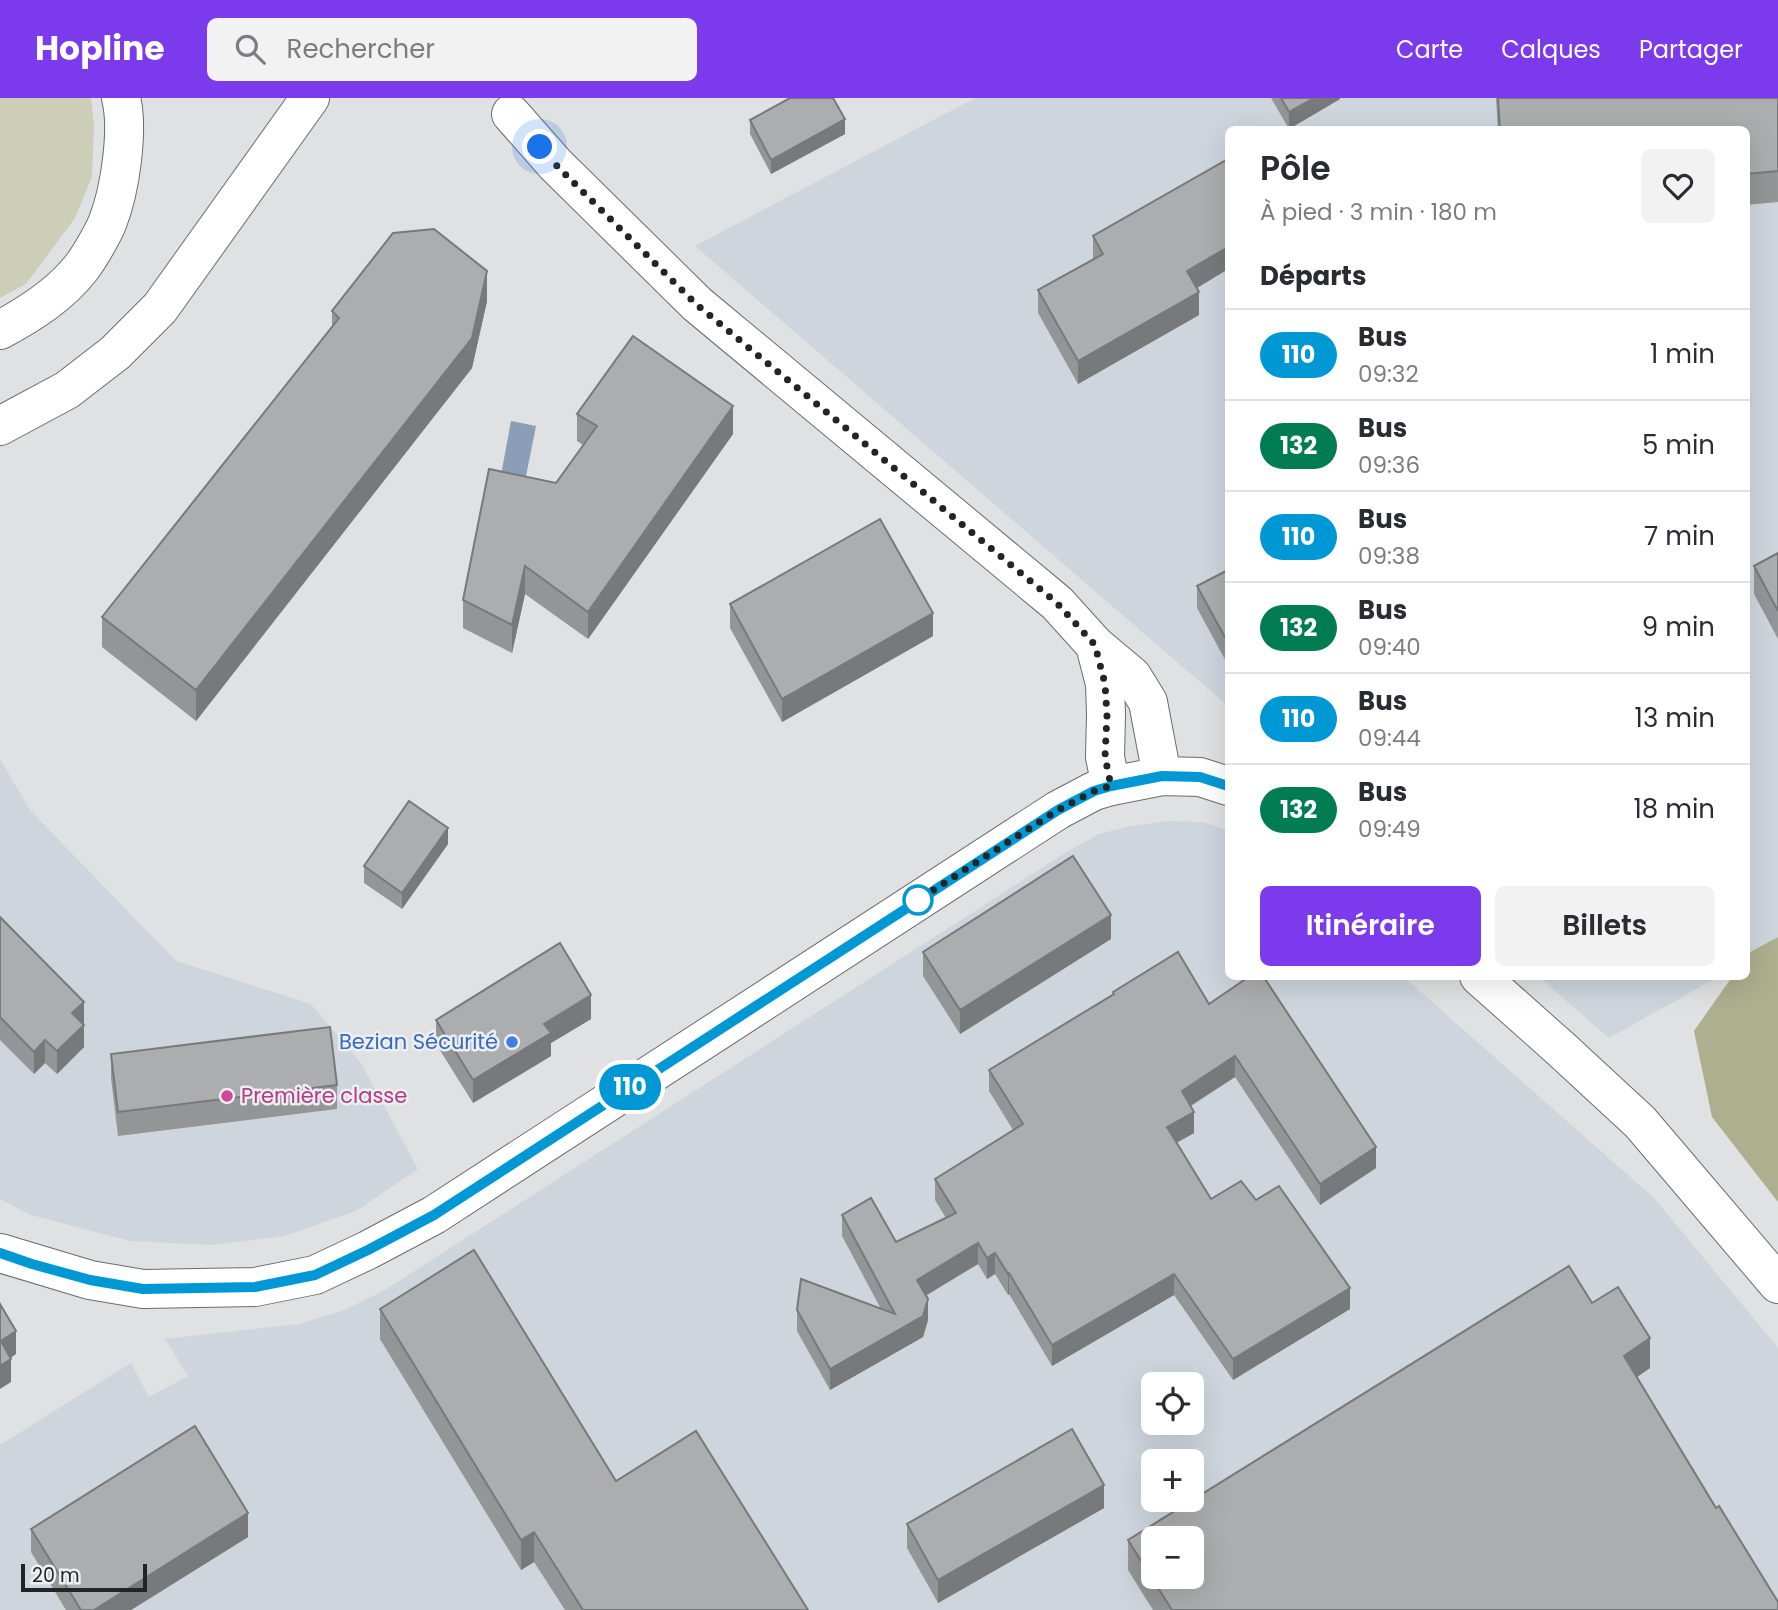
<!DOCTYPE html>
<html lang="fr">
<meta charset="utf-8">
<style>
:root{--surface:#fff;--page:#f2f2f3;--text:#2b2b33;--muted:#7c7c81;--line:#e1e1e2;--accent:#7c3aed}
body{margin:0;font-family:Poppins,sans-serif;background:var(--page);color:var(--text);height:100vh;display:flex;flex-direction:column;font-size:26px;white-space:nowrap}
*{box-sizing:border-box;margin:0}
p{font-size:23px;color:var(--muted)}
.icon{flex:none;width:38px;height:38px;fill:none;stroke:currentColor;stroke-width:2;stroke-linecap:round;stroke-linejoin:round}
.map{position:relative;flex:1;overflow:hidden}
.panel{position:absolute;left:1225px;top:28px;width:525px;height:854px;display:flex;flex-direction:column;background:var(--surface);border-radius:10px;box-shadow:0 7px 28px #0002}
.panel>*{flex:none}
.badge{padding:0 14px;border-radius:23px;font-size:24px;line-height:46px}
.controls{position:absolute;left:1141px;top:1274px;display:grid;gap:14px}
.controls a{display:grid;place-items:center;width:63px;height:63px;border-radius:10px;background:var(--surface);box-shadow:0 7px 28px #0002;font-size:35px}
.scale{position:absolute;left:21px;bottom:18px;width:126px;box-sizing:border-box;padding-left:7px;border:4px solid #232425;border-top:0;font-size:19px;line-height:24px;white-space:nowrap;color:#232425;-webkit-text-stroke:5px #edeef0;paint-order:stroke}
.you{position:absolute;width:35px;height:35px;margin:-18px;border:5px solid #fff;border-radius:50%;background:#1a73e8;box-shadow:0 0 0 10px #1a73e833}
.map>.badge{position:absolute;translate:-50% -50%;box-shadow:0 0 0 4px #fff}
h2{padding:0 35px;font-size:26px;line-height:63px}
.round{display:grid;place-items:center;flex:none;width:74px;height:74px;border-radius:10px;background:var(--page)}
.headline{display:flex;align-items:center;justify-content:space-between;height:119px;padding:0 35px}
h1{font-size:33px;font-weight:600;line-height:52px}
.cta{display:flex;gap:14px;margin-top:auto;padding:14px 35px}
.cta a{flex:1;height:80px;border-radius:10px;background:var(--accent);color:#fff;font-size:28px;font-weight:600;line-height:80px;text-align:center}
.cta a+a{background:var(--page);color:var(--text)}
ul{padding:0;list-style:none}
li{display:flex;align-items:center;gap:21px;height:91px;padding:0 35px;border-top:2px solid var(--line)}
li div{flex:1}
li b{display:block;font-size:26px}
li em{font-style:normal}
li .badge{min-width:77px;font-weight:700;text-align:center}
header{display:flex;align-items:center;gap:42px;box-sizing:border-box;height:98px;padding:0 35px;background:var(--accent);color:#fff}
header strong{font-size:33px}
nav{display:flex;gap:38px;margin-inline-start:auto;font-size:24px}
.search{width:490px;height:63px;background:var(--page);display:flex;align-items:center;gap:18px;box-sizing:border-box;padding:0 24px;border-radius:10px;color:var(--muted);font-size:26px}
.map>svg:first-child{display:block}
.built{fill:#cfd5dd;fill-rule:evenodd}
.green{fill:#cdceb7}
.forest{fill:#adaf8f}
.water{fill:#8a9eb8}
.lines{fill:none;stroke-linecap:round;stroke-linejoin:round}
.minor-casing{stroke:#6b6c6e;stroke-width:40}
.highway-casing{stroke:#6b6c6e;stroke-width:40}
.minor{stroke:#fff;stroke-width:38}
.highway{stroke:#fff;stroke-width:38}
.wall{fill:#949596}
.shaded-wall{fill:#78797a}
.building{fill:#acadaf;stroke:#78797a;stroke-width:2;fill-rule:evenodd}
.line-casing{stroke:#fff;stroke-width:16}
.line{stroke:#0098d4;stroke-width:10}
.walk{stroke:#232425;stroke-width:7;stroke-dasharray:0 12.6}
.stop-dot{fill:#fff;stroke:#0098d4;stroke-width:3.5}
.shop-dot{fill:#3f7fe0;stroke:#edeef0;stroke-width:2.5}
.hotel-dot{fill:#d1479c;stroke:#edeef0;stroke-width:2.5}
.labels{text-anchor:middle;stroke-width:5;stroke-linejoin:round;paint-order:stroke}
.shop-label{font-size:21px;fill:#366cbe;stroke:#edeef0;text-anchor:end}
.hotel-label{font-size:21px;fill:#b23c85;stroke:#edeef0;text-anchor:start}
</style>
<header>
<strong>Hopline</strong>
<div class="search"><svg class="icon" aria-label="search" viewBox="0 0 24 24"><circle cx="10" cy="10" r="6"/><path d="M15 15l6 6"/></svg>Rechercher</div>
<nav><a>Carte</a><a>Calques</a><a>Partager</a></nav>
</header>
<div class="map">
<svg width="1778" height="1512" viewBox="0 0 1778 1512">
<rect width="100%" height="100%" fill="#e0e1e3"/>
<g class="built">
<polygon points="975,0 1778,0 1778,845 1747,862 1746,32 1228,32 1228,608 695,148"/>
<polygon points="0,661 30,712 176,863 311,906 361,965 418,1071 356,1113 284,1138 212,1147 130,1143 31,1117 0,1101"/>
<path d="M1168,723L1202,724L1228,732V878L1404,879L1655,1101L1778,1250V1512H0V1347L131,1265L149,1299L188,1278L165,1241L299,1226L342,1213L385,1192L1065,755L1099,736L1130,728ZM1153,1286H1192V1325H1153ZM1153,1363H1192V1402H1153ZM1153,1440H1192V1479H1153Z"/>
<polygon points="1539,879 1718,879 1609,940"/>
</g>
<polygon class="green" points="0,0 91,0 94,27 92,79 75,120 26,186 0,200"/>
<polygon class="forest" points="1778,839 1778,1104 1712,1019 1694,933 1732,879 1746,878 1747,856"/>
<polygon class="water" points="511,323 536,328 525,383 501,377"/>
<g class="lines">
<defs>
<g id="minor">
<polyline points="511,16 555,66 697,206 1057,505 1095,547 1132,578 1148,604 1162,678"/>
<polyline points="1095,547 1105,586 1106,617 1105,659 1111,688"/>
<polyline points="1479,878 1561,951 1640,1024 1778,1186"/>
<polyline points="0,1155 90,1182 143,1191 255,1189 315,1177 368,1152 434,1117 1058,712 1094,693 1111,688 1162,678 1200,679 1228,688"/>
</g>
<g id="highway">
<path d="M0,232C30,216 60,197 81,170C89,160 104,134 108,123C120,92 129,32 121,0"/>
<polyline points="0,328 67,292 115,255 160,210 310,0"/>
</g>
</defs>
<use href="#minor" class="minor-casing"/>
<use href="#highway" class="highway-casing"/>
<use href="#minor" class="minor"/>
<use href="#highway" class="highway"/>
</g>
<g class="wall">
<polygon points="1271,0 1340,0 1340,1 1289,31"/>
<polygon points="1496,0 1778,0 1778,104 1746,107 1746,32 1498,32"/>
<polygon points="750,22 845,36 771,76 750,36"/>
<polygon points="1228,61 1228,171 1197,190 1199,217 1078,286 1038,215 1038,192 1093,161 1093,138"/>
<polygon points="487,203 472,270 196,623 102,549 102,519 332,228 332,213"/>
<polygon points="577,316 733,336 588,541 525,496 512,555 463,530 463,502 556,385 583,347 577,343"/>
<polygon points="1778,455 1778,541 1754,496 1754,468"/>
<polygon points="1228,472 1228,567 1197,510 1197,488"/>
<polygon points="730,506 933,538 782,624 730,530"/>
<polygon points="448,746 402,811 364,785 364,768"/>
<polygon points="0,819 84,904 84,949 57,976 45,965 34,976 0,942"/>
<polygon points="1111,841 960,936 923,878 923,854"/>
<polygon points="1113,894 1209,906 1376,1070 1320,1107 1235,979 1191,1008 1194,1035 1176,1045 1211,1101 1256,1102 1350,1211 1233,1282 1174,1197 1052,1268 1009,1196 1008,1197 995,1176 987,1181 978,1166 926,1197 928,1222 923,1239 830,1292 797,1233 797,1212 881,1211 842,1138 842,1117 896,1144 946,1120 935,1102 935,1081 1013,1032 989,993 989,972 1113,897"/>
<polygon points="591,921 551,945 551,958 473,1005 436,946 436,922"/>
<polygon points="111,956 337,987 337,1011 118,1038 111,980"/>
<polygon points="1592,1205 1650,1270 1637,1279 1778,1512 1153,1512 1128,1472 1128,1442"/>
<polygon points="380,1211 616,1383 808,1512 565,1512 534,1464 521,1472 380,1241"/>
<polygon points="1104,1410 938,1505 907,1450 907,1426"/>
<polygon points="31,1431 248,1439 131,1512 66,1512 31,1454"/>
</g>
<g class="shaded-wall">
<polygon points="1314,0 1340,0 1340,1 1289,31 1289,14"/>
<polygon points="845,21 845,36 771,76 771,62"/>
<polygon points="1228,149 1228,171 1187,196 1187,173"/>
<polygon points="487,173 487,203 472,270 196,623 196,592"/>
<polygon points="1199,194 1199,217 1078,286 1078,263"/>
<polygon points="733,308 733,336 588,541 588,514"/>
<polygon points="525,468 525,496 512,555 512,527"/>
<polygon points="933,515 933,538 782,624 782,601"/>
<polygon points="448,730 448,746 402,811 402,795"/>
<polygon points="1111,817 1111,841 960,936 960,912"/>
<polygon points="591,897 591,921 551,945 551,958 473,1005 473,982 544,926"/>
<polygon points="84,904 84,927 72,915"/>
<polygon points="84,927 84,949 57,976 57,953"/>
<polygon points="45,942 45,965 34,976 34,954"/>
<polygon points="1235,958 1235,979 1182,1013 1182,993"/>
<polygon points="1194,1014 1194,1035 1167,1050 1167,1029"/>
<polygon points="1376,1049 1376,1070 1320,1107 1320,1086"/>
<polygon points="978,1145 978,1166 917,1203 917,1182"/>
<polygon points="995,1155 995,1176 987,1181 987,1160"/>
<polygon points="1009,1175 1009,1196 1008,1197 1008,1176"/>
<polygon points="1174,1176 1174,1197 1052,1268 1052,1247"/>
<polygon points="1350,1190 1350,1211 1233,1282 1233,1261"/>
<polygon points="928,1201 928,1222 923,1239 830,1292 830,1271"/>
<polygon points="16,1233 16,1256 1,1267 1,1243"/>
<polygon points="1650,1240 1650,1270 1624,1288 1624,1258"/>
<polygon points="11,1261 11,1284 0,1291 0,1268"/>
<polygon points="1104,1387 1104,1410 938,1505 938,1482"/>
<polygon points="248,1415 248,1439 131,1512 94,1512"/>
<polygon points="534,1434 534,1464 521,1472 521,1442"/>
</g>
<g class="building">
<polygon points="790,0 833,0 845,21 771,62 750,22"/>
<polygon points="1281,0 1314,0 1289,14"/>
<polygon points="1498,0 1778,0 1778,73 1746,76 1746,32 1500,32"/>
<polygon points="1228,61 1228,149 1187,173 1199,194 1078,263 1038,192 1103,156 1093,138"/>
<polygon points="434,131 487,173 472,240 196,592 102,519 339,220 332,213 393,135"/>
<polygon points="633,238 733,308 588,514 525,468 512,527 463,502 489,371 556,385 597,328 577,316"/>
<polygon points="880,421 933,515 782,601 730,506"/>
<polygon points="1778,455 1778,513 1754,468"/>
<polygon points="1228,472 1228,545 1197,488"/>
<polygon points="409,703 448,730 402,795 364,768"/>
<polygon points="1073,758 1111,817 960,912 923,854"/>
<polygon points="0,819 84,904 72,915 84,927 57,953 45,942 34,954 0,919"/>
<polygon points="560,845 591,897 544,926 551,935 473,982 436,922"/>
<polygon points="1178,854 1209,906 1250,878 1263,878 1376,1049 1320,1086 1235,958 1182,993 1194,1014 1167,1029 1211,1101 1241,1083 1256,1102 1279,1088 1350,1190 1233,1261 1174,1176 1052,1247 1009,1175 1008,1176 995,1155 987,1160 978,1145 917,1182 928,1201 923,1218 830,1271 797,1212 801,1181 895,1216 842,1117 871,1100 896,1144 956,1115 935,1081 1023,1026 989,972 1114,896 1113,894"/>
<polygon points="330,929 337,987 118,1014 111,956"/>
<polygon points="474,1152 616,1383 696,1333 808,1512 583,1512 534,1434 521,1442 380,1211"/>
<path d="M1569,1168L1592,1205L1618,1189L1650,1240L1624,1258L1716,1410L1719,1408L1778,1504V1512H1172L1128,1442ZM1153,1440H1192V1479H1153Z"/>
<polygon points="0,1206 16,1233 1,1243 11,1261 0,1268"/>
<polygon points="195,1328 248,1415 94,1512 81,1512 31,1431"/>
<polygon points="1072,1331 1104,1387 938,1482 907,1426"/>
</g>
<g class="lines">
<defs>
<polyline id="line" points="0,1155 32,1166 90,1182 143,1191 255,1189 315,1177 368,1152 434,1117 1058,712 1094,693 1111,688 1162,678 1200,679 1228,688"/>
</defs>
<use href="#line" class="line-casing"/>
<use href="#line" class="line"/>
<polyline class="walk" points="540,49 555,66 696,206 1057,505 1095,547 1105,586 1107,617 1105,659 1111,688 1094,693 1058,712 918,802"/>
</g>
<circle class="stop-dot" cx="918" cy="802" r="14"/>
<circle class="shop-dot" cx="512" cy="944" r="7"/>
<circle class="hotel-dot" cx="227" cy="998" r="7"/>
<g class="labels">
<g class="shop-label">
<text x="498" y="951">Bezian Sécurité</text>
</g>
<g class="hotel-label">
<text x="241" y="1005">Première classe</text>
</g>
</g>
</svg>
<div class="controls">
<a><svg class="icon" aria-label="locate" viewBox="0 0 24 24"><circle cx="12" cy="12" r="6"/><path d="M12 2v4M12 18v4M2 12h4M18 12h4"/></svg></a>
<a>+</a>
<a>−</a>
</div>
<div class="scale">20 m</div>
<div class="you" style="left:540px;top:49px"></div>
<b class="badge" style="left:630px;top:989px;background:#0098d4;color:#fff">110</b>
<section class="panel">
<div class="headline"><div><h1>Pôle</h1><p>À pied · 3 min · 180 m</p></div><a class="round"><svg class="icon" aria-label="heart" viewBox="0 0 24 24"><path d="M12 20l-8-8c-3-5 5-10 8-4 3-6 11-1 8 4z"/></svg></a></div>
<h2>Départs</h2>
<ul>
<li><span class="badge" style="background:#0098d4;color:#fff">110</span><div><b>Bus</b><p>09:32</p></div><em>1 min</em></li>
<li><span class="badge" style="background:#007c52;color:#fff">132</span><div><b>Bus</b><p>09:36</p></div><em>5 min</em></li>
<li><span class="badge" style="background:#0098d4;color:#fff">110</span><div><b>Bus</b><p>09:38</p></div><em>7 min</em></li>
<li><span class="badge" style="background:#007c52;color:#fff">132</span><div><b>Bus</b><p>09:40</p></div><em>9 min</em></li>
<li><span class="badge" style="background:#0098d4;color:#fff">110</span><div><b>Bus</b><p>09:44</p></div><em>13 min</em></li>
<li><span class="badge" style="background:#007c52;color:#fff">132</span><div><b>Bus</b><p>09:49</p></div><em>18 min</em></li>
</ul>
<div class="cta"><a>Itinéraire</a><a>Billets</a></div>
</section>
</div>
